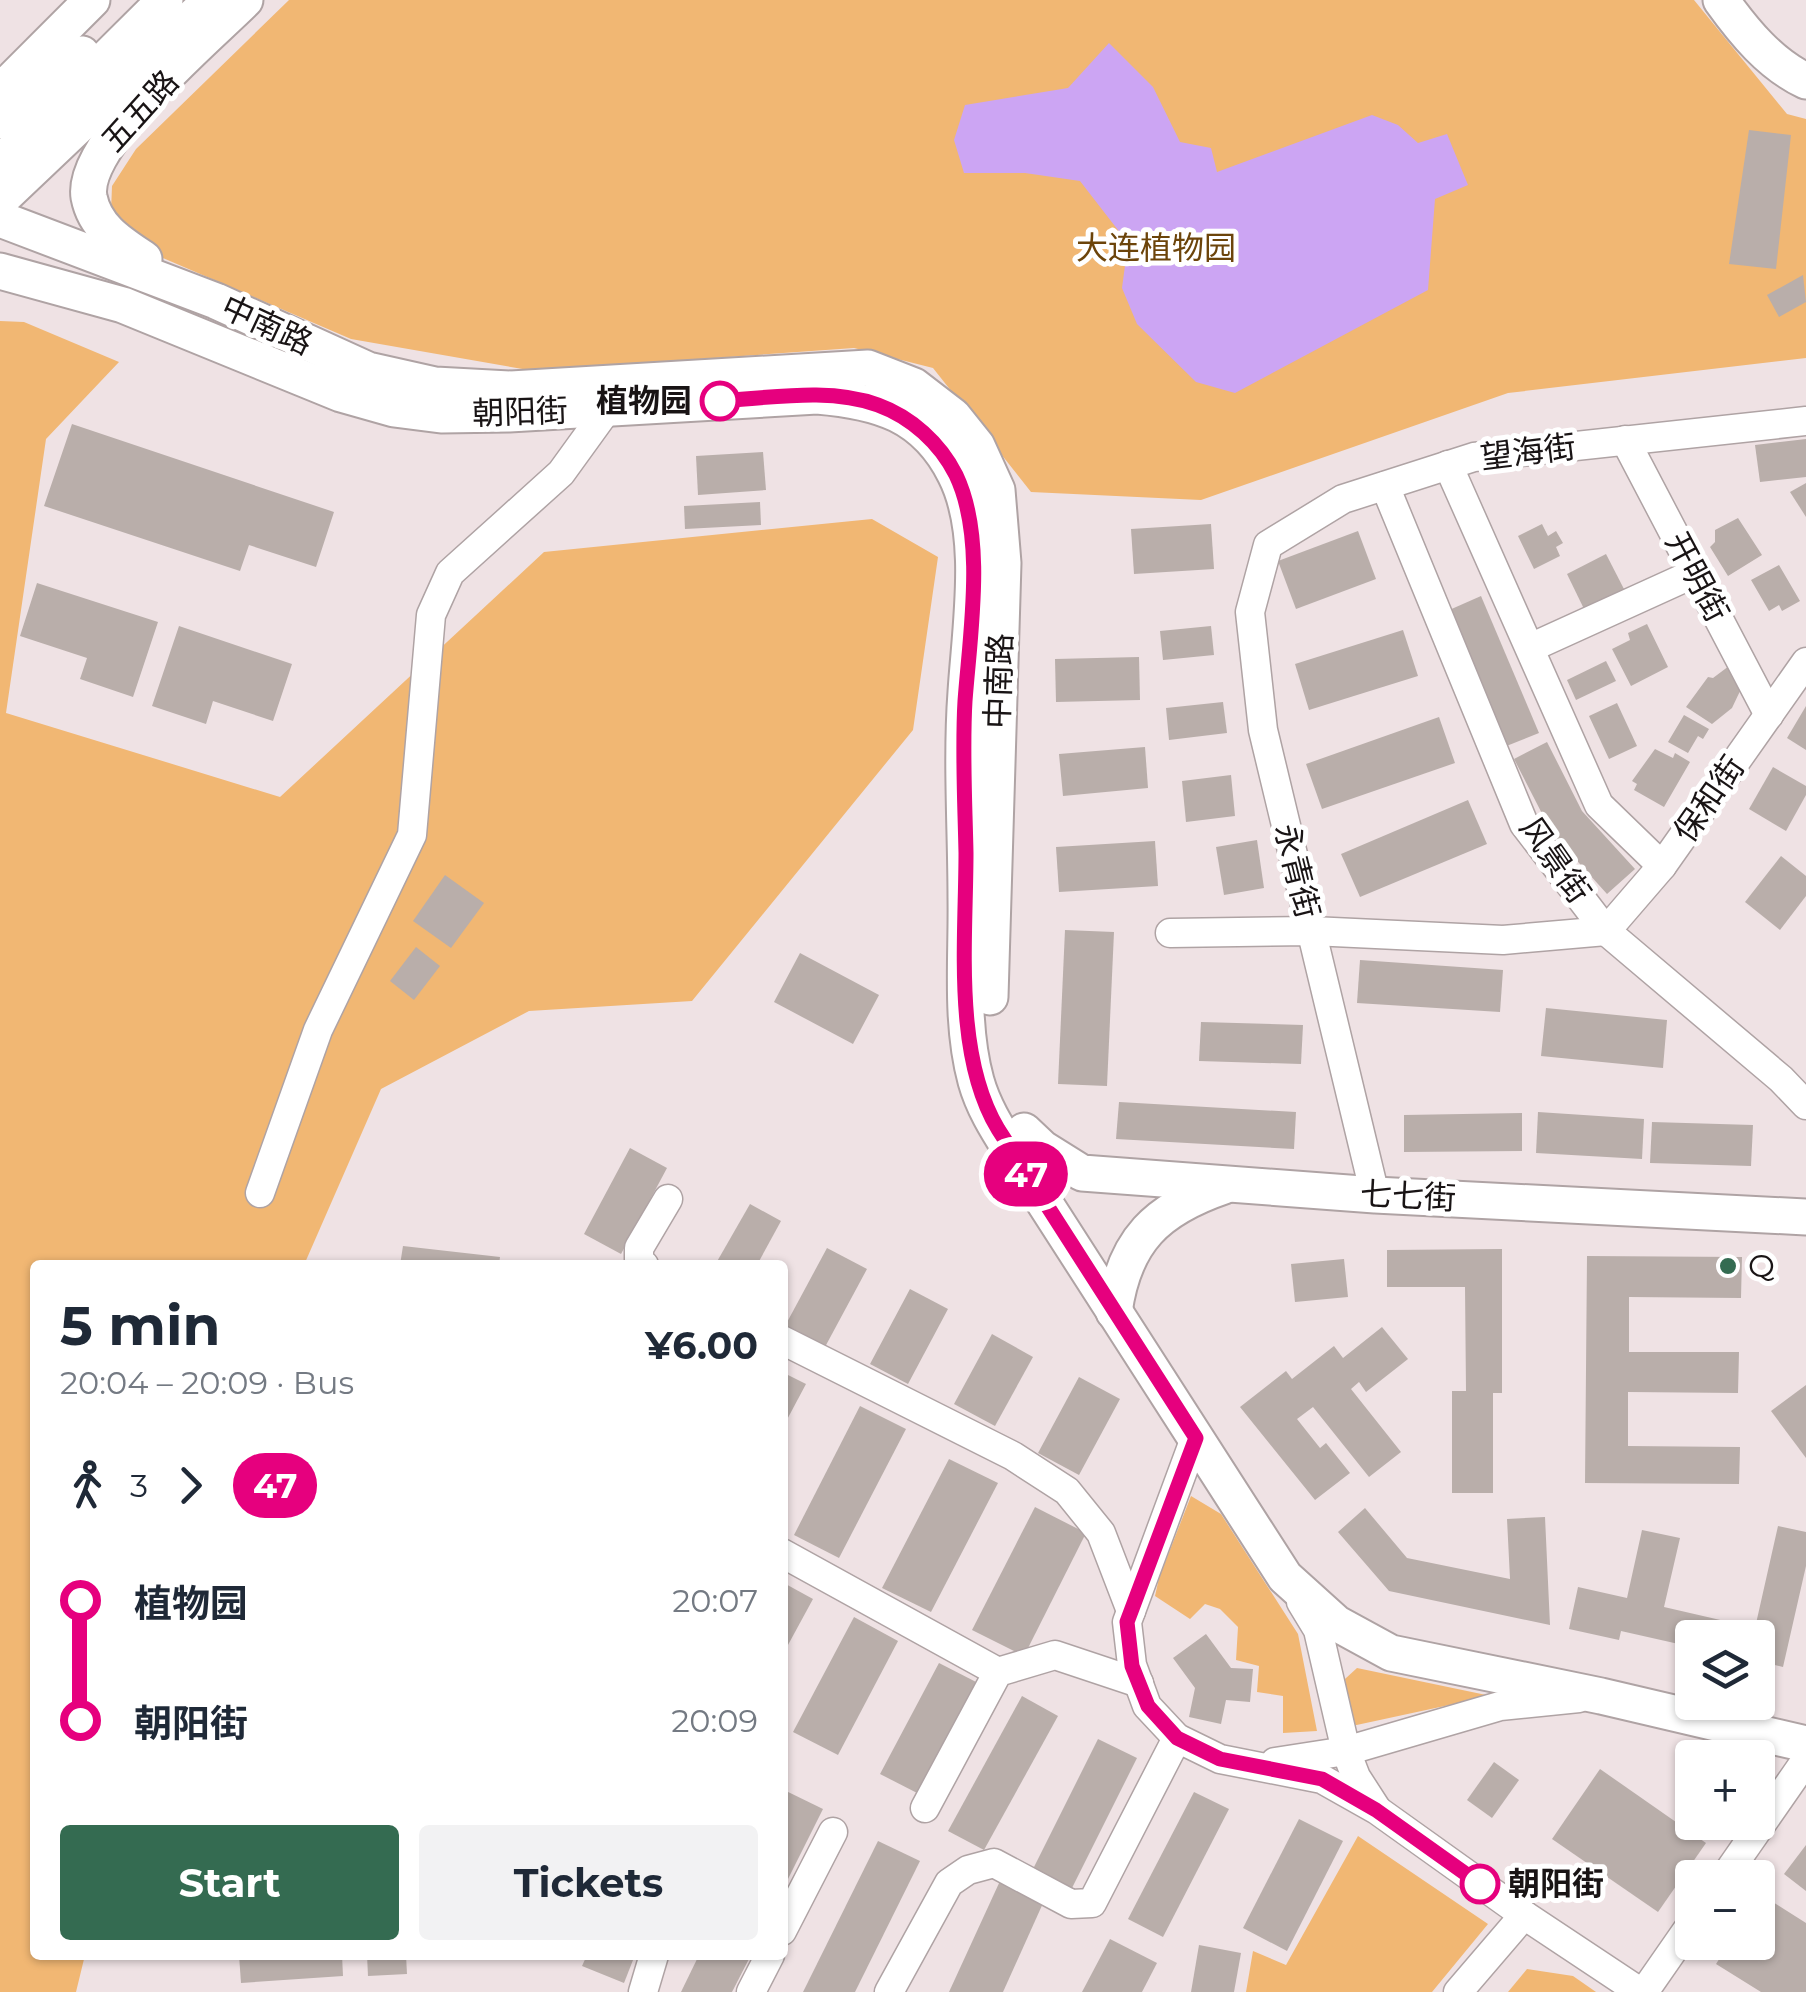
<!DOCTYPE html>
<meta charset="utf-8">
<style>
:root{--surface:#fff;--page:#f2f2f3;--text:#1f2937;--muted:#747a83;--accent:#346b51}
body{margin:0;font-family:Montserrat,"Noto Sans SC",sans-serif;background:var(--page);color:var(--text);height:100vh;display:flex;flex-direction:column;font-size:38px;white-space:nowrap}
*{box-sizing:border-box;margin:0}
p{font-size:32px;color:var(--muted)}
.icon{flex:none;width:55px;height:55px;fill:none;stroke:currentColor;stroke-width:2;stroke-linecap:round;stroke-linejoin:round}
.map{position:relative;flex:1;overflow:hidden}
.panel{position:absolute;left:30px;top:1260px;width:758px;height:700px;display:flex;flex-direction:column;background:var(--surface);border-radius:10px;box-shadow:0 2px 8px #0004}
.panel>*{flex:none}
.badge{padding:0 20px;border-radius:32px;font-size:35px;line-height:65px}
.fabs{position:absolute;left:1675px;top:1620px;display:grid;gap:20px}
.fabs a{display:grid;place-items:center;width:100px;height:100px;border-radius:10px;background:var(--surface);box-shadow:0 2px 8px #0004;font-size:50px}
.map>.badge{position:absolute;translate:-50% -50%;box-shadow:0 0 0 5px #fff}
.legs{display:flex;align-items:center;gap:15px;height:110px;padding:0 30px;font-size:32px}
.legs p{margin-inline-start:auto}
.overview{display:flex;align-items:center;justify-content:space-between;height:170px;padding:0 30px}
h1{font-size:55px;font-weight:700;line-height:75px}
.button{display:flex;gap:20px;margin-top:auto;padding:20px 30px}
.button a{flex:1;height:115px;border-radius:10px;background:var(--accent);color:#fff;font-size:40px;font-weight:700;line-height:115px;text-align:center}
.button a+a{background:var(--page);color:var(--text)}
ul{padding:0 30px;list-style:none}
li{display:flex;align-items:center;gap:35px;height:120px;font-size:38px}
li i{display:grid;place-items:center;width:15px;height:100%;margin:0 12px;background:currentColor}
li i::after{content:'';width:25px;height:25px;margin:-12px;border:8px solid;border-radius:50%;background:var(--surface)}
li p{margin-inline-start:auto}
li:first-child i{background:linear-gradient(#0000 50%,currentColor 0)}
li:last-child i{background:linear-gradient(currentColor 50%,#0000 0)}
.map>svg:first-child{display:block}
.green{fill:#f1b773}
.water{fill:#cca5f3}
.building{fill:#b9aeaa}
.lines{fill:none;stroke-linecap:round;stroke-linejoin:round}
.minor-casing{stroke:#afa3a4;stroke-width:31}
.major-casing{stroke:#afa3a4;stroke-width:39}
.minor{stroke:#fff;stroke-width:28}
.major{stroke:#fff;stroke-width:35}
.line-1-casing{stroke:#fff;stroke-width:22}
.line-1{stroke:#e6007e;stroke-width:15}
.stop-1-dot{fill:#fff;stroke:#e6007e;stroke-width:5}
.poi-dot{fill:#346b51;stroke:#fff;stroke-width:4}
.labels{text-anchor:middle;stroke-width:10;stroke-linejoin:round;paint-order:stroke}
.street-label{font-size:32px;fill:#191415;stroke:#fff}
.park-label{font-size:32px;fill:#6c440a;stroke:#fff}
.stop-label{font-size:32px;font-weight:bold;fill:#191415;stroke:#fff;text-anchor:end}
.poi-label{font-size:32px;fill:#191415;stroke:#fff;text-anchor:start}
</style>
<div class="map">
<svg width="1806" height="1992" viewBox="0 0 1806 1992">
<rect width="100%" height="100%" fill="#efe2e4"/>
<g class="green">
<polygon points="289,0 1694,0 1787,114 1806,119 1806,358 1508,393 1201,500 1031,492 933,368 854,348 534,371 351,339 149,252 111,212 112,186 136,149"/>
<polygon points="0,321 24,322 119,362 46,439 6,713 280,797 544,552 872,519 938,557 913,730 692,1001 529,1011 381,1089 304,1265 35,1265 35,1955 85,1955 76,1992 0,1992"/>
<polygon points="1191,1496 1221,1514 1298,1634 1317,1731 1283,1733 1283,1696 1257,1692 1259,1666 1236,1660 1238,1627 1220,1609 1205,1604 1190,1619 1155,1596 1159,1578"/>
<polygon points="1357,1668 1491,1696 1352,1726 1345,1679"/>
<polygon points="1358,1836 1488,1924 1432,1992 1246,1992 1253,1951 1286,1965"/>
<polygon points="1527,1969 1573,1976 1596,1992 1508,1992"/>
</g>
<polygon class="water" points="1109,43 1153,87 1180,142 1211,148 1217,172 1372,115 1398,125 1418,143 1447,134 1468,185 1435,199 1428,290 1235,393 1196,382 1137,324 1122,288 1128,243 1080,181 1025,173 964,173 954,140 965,105 1068,88"/>
<g class="building">
<polygon points="1749,130 1791,135 1776,269 1729,264"/>
<polygon points="1803,275 1806,302 1779,317 1767,295"/>
<polygon points="72,424 334,512 316,567 249,545 240,571 44,506"/>
<polygon points="1806,439 1806,477 1760,482 1755,445"/>
<polygon points="763,452 766,490 698,495 696,456"/>
<polygon points="1806,483 1806,517 1790,492"/>
<polygon points="760,502 761,525 685,529 684,506"/>
<polygon points="1738,518 1762,555 1728,576 1710,547 1715,542 1715,530"/>
<polygon points="1211,524 1214,569 1134,574 1131,529"/>
<polygon points="1542,524 1548,536 1556,531 1563,543 1556,547 1560,556 1534,569 1518,536"/>
<polygon points="1358,531 1376,579 1296,609 1278,561"/>
<polygon points="1606,554 1625,591 1585,611 1567,574"/>
<polygon points="1779,565 1800,601 1782,611 1779,605 1769,611 1751,580"/>
<polygon points="37,583 158,622 133,697 80,679 87,658 20,636"/>
<polygon points="1481,596 1539,733 1504,747 1447,611"/>
<polygon points="1647,624 1668,667 1631,686 1612,649 1630,640 1628,633"/>
<polygon points="179,626 292,664 273,721 213,701 206,724 152,706"/>
<polygon points="1211,626 1214,655 1163,660 1160,631"/>
<polygon points="1403,630 1418,676 1309,710 1295,664"/>
<polygon points="1139,657 1140,700 1056,702 1055,659"/>
<polygon points="1606,661 1616,681 1576,700 1567,680"/>
<polygon points="1729,666 1741,689 1732,708 1712,724 1686,707 1708,677 1713,678"/>
<polygon points="1223,702 1227,733 1169,740 1166,708"/>
<polygon points="1617,703 1637,746 1609,759 1589,716"/>
<polygon points="1806,706 1806,750 1787,738"/>
<polygon points="1684,715 1709,729 1703,739 1698,736 1688,753 1668,742"/>
<polygon points="1439,717 1455,763 1322,809 1306,764"/>
<polygon points="1547,742 1582,811 1635,869 1607,894 1552,833 1514,759"/>
<polygon points="1145,747 1148,788 1063,796 1059,754"/>
<polygon points="1655,749 1673,758 1675,753 1690,762 1664,807 1634,790 1637,784 1632,781"/>
<polygon points="1773,767 1806,786 1806,795 1786,831 1749,809"/>
<polygon points="1231,775 1235,816 1186,822 1182,781"/>
<polygon points="1468,800 1487,844 1360,897 1341,854"/>
<polygon points="1257,840 1264,888 1224,895 1216,847"/>
<polygon points="1155,841 1158,886 1059,892 1056,847"/>
<polygon points="1781,856 1806,876 1806,896 1780,930 1745,902"/>
<polygon points="445,875 484,903 451,948 413,921"/>
<polygon points="1065,930 1114,932 1107,1086 1058,1084"/>
<polygon points="416,947 440,966 414,1000 390,981"/>
<polygon points="800,953 879,995 853,1044 774,1002"/>
<polygon points="1360,960 1503,970 1500,1012 1357,1003"/>
<polygon points="1546,1008 1667,1020 1663,1068 1541,1056"/>
<polygon points="1201,1022 1303,1025 1301,1064 1199,1061"/>
<polygon points="1119,1102 1296,1112 1294,1149 1116,1139"/>
<polygon points="1538,1112 1644,1119 1642,1159 1536,1153"/>
<polygon points="1522,1113 1522,1151 1404,1152 1404,1115"/>
<polygon points="1652,1122 1753,1125 1751,1166 1650,1163"/>
<polygon points="630,1148 667,1168 621,1254 584,1234"/>
<polygon points="750,1204 781,1221 757,1265 715,1265"/>
<polygon points="403,1246 500,1257 499,1265 400,1265"/>
<polygon points="827,1248 867,1269 825,1347 785,1326"/>
<polygon points="1502,1249 1502,1393 1493,1393 1493,1493 1452,1493 1452,1391 1466,1391 1465,1287 1387,1287 1387,1250"/>
<polygon points="1587,1256 1742,1257 1741,1298 1629,1297 1629,1352 1739,1352 1738,1393 1628,1392 1628,1446 1740,1447 1739,1484 1585,1483"/>
<polygon points="1344,1259 1348,1297 1295,1302 1291,1264"/>
<polygon points="910,1289 948,1309 908,1384 870,1364"/>
<polygon points="1382,1327 1408,1359 1366,1392 1359,1382 1351,1389 1401,1452 1369,1477 1313,1407 1297,1419 1320,1448 1326,1443 1350,1473 1315,1500 1240,1407 1286,1371 1292,1379 1334,1346 1343,1358"/>
<polygon points="992,1334 1033,1357 995,1426 954,1404"/>
<polygon points="782,1372 806,1384 782,1429"/>
<polygon points="1079,1377 1120,1399 1079,1475 1038,1453"/>
<polygon points="1806,1385 1806,1458 1771,1411"/>
<polygon points="860,1406 906,1429 839,1558 794,1535"/>
<polygon points="949,1459 998,1483 931,1612 882,1588"/>
<polygon points="1035,1507 1086,1533 1024,1656 972,1630"/>
<polygon points="1365,1508 1407,1558 1510,1579 1507,1519 1545,1517 1550,1625 1389,1591 1338,1532"/>
<polygon points="1778,1526 1806,1532 1806,1566 1783,1667 1758,1661 1758,1638 1692,1638 1692,1647 1621,1631 1619,1640 1569,1629 1578,1587 1627,1598 1642,1530 1680,1538 1664,1607 1755,1628"/>
<polygon points="782,1582 813,1599 782,1656"/>
<polygon points="854,1617 898,1641 838,1755 793,1732"/>
<polygon points="1206,1634 1231,1668 1253,1669 1250,1702 1226,1700 1221,1724 1189,1717 1195,1688 1173,1658"/>
<polygon points="939,1663 980,1684 921,1795 880,1774"/>
<polygon points="1022,1696 1058,1716 984,1850 948,1831"/>
<polygon points="1098,1739 1137,1758 1070,1892 1031,1873"/>
<polygon points="1494,1762 1519,1780 1492,1818 1467,1800"/>
<polygon points="1600,1769 1706,1843 1658,1912 1552,1839"/>
<polygon points="782,1789 823,1809 782,1891"/>
<polygon points="1194,1792 1229,1809 1163,1937 1128,1919"/>
<polygon points="1299,1819 1343,1841 1287,1951 1243,1928"/>
<polygon points="878,1841 920,1861 855,1992 803,1992"/>
<polygon points="1806,1845 1806,1891 1784,1874"/>
<polygon points="1000,1881 1044,1901 1003,1992 949,1992"/>
<polygon points="1760,1894 1806,1923 1806,1992 1761,1992 1716,1964 1730,1942 1758,1942"/>
<polygon points="1110,1939 1157,1963 1142,1992 1082,1992"/>
<polygon points="1199,1945 1241,1953 1234,1992 1191,1992"/>
<polygon points="239,1955 342,1955 343,1976 241,1983"/>
<polygon points="367,1955 406,1955 407,1974 368,1976"/>
<polygon points="587,1955 635,1955 624,1983 582,1966"/>
<polygon points="699,1955 751,1955 732,1992 681,1992"/>
</g>
<g class="lines">
<defs>
<g id="minor">
<polyline points="1625,440 1769,715"/>
<polyline points="1448,465 1599,805 1662,866"/>
<polyline points="1385,486 1524,824 1606,931 1781,1079 1806,1105"/>
<polyline points="1530,648 1695,573"/>
<polyline points="1170,933 1312,931 1503,940 1606,931 1662,866 1806,662"/>
<polyline points="260,1193 318,1030 412,835 431,615 450,573 561,473 608,408"/>
<polyline points="1375,1195 1263,730 1250,612 1268,545 1343,499 1474,457 1806,421"/>
<polyline points="644,1265 639,1261 639,1248 668,1199"/>
<polyline points="782,1340 1013,1456 1067,1491 1101,1533 1131,1611"/>
<polyline points="1195,1438 1127,1622 1132,1665 1147,1706 1177,1738 1220,1759 1322,1779 1377,1810 1524,1915 1640,1992"/>
<polyline points="782,1553 998,1672"/>
<polyline points="1301,1602 1318,1630 1346,1751 1356,1777 1376,1808"/>
<polyline points="1275,1762 1346,1751 1500,1706 1579,1698"/>
<polyline points="925,1808 998,1672 1055,1655 1139,1683"/>
<polyline points="1724,1878 1806,1760"/>
<polyline points="782,1931 833,1832"/>
<polyline points="643,1992 654,1955"/>
<polyline points="751,1992 770,1955"/>
<polyline points="889,1992 949,1883 968,1870 994,1863 1071,1904 1092,1903 1177,1738"/>
<polyline points="1458,1992 1524,1915"/>
<polyline points="1644,1992 1692,1923"/>
</g>
<g id="major">
<path d="M1721,0C1744,32 1770,64 1806,81"/>
<polyline points="0,92 92,0"/>
<polyline points="0,121 82,54"/>
<polyline points="0,168 13,151 165,0"/>
<polyline points="0,200 211,0"/>
<polyline points="0,219 216,301 368,370 435,385 511,389 868,368 914,386 953,416 977,446 997,490 1003,563 990,997"/>
<path d="M144,259C120,243 95,228 89,197C80,144 208,37 245,0"/>
<path d="M0,271L123,305L341,394L394,409L441,415L509,414L817,396C878,401 925,414 955,474C986,534 970,627 966,692C961,760 966,830 966,898C967,958 960,1023 976,1081C983,1106 996,1127 1010,1149L1285,1577L1336,1623L1391,1653L1601,1696L1806,1744"/>
<polyline points="1024,1131 1042,1148 1082,1173 1375,1195 1806,1217"/>
<path d="M1114,1312C1124,1240 1157,1209 1224,1186"/>
</g>
</defs>
<use href="#minor" class="minor-casing"/>
<use href="#major" class="major-casing"/>
<use href="#minor" class="minor"/>
<use href="#major" class="major"/>
</g>
<g class="lines">
<defs>
<path id="line-1" d="M720,401C770,398 830,387 878,405C911,417 940,443 956,475C986,538 970,633 965,701C962,751 965,803 966,853C966,939 953,1054 998,1129L1196,1438L1127,1622L1132,1666L1148,1706L1177,1738L1220,1759L1322,1779L1376,1810L1480,1884"/>
</defs>
<use href="#line-1" class="line-1-casing"/>
<use href="#line-1" class="line-1"/>
</g>
<g class="stop-1-dot">
<circle cx="720" cy="401" r="18"/>
<circle cx="1480" cy="1884" r="18"/>
</g>
<circle class="poi-dot" cx="1728" cy="1266" r="10"/>
<g class="labels">
<g class="street-label">
<text transform="translate(140 111) rotate(-48)" y="11">五五路</text>
<text transform="translate(267 325) rotate(25)" y="11">中南路</text>
<text transform="translate(520 412) rotate(-2)" y="11">朝阳街</text>
<text transform="translate(1528 452) rotate(-7)" y="11">望海街</text>
<text transform="translate(1697 577) rotate(62)" y="11">开明街</text>
<text transform="translate(999 681) rotate(-88)" y="11">中南路</text>
<text transform="translate(1709 799) rotate(-55)" y="11">保和街</text>
<text transform="translate(1555 860) rotate(55)" y="11">风景街</text>
<text transform="translate(1297 871) rotate(76)" y="11">永青街</text>
<text transform="translate(1408 1196) rotate(3)" y="11">七七街</text>
</g>
<g class="park-label">
<text x="1156" y="259">大连植物园</text>
</g>
<g class="stop-label">
<text x="692" y="412">植物园</text>
<text x="1508" y="1895" text-anchor="start">朝阳街</text>
</g>
<g class="poi-label">
<text x="1748" y="1277">Q</text>
</g>
</g>
</svg>
<div class="fabs">
<a><svg class="icon" aria-label="layers" viewBox="0 0 24 24"><path d="M12 4l9 5-9 5-9-5zM3 14l9 5 9-5"/></svg></a>
<a>+</a>
<a>−</a>
</div>
<b class="badge" style="left:1026px;top:1174px;background:#e6007e;color:#fff">47</b>
<section class="panel">
<div class="overview"><div><h1>5 min</h1><p>20:04 – 20:09 · Bus</p></div><b>¥6.00</b></div>
<div class="legs"><svg class="icon" aria-label="walk" viewBox="0 0 24 24"><circle cx="13" cy="4" r="2"/><path d="M13 8l-2 6 4 7M11 14l-3 7M7 12l3-4h3l4 4"/></svg>3<svg class="icon" aria-label="forward" viewBox="0 0 24 24"><path d="M9 5l7 7-7 7"/></svg><b class="badge" style="background:#e6007e;color:#fff">47</b></div>
<ul>
<li><i style="color:#e6007e"></i><b>植物园</b><p>20:07</p></li>
<li><i style="color:#e6007e"></i><b>朝阳街</b><p>20:09</p></li>
</ul>
<div class="button"><a>Start</a><a>Tickets</a></div>
</section>
</div>
